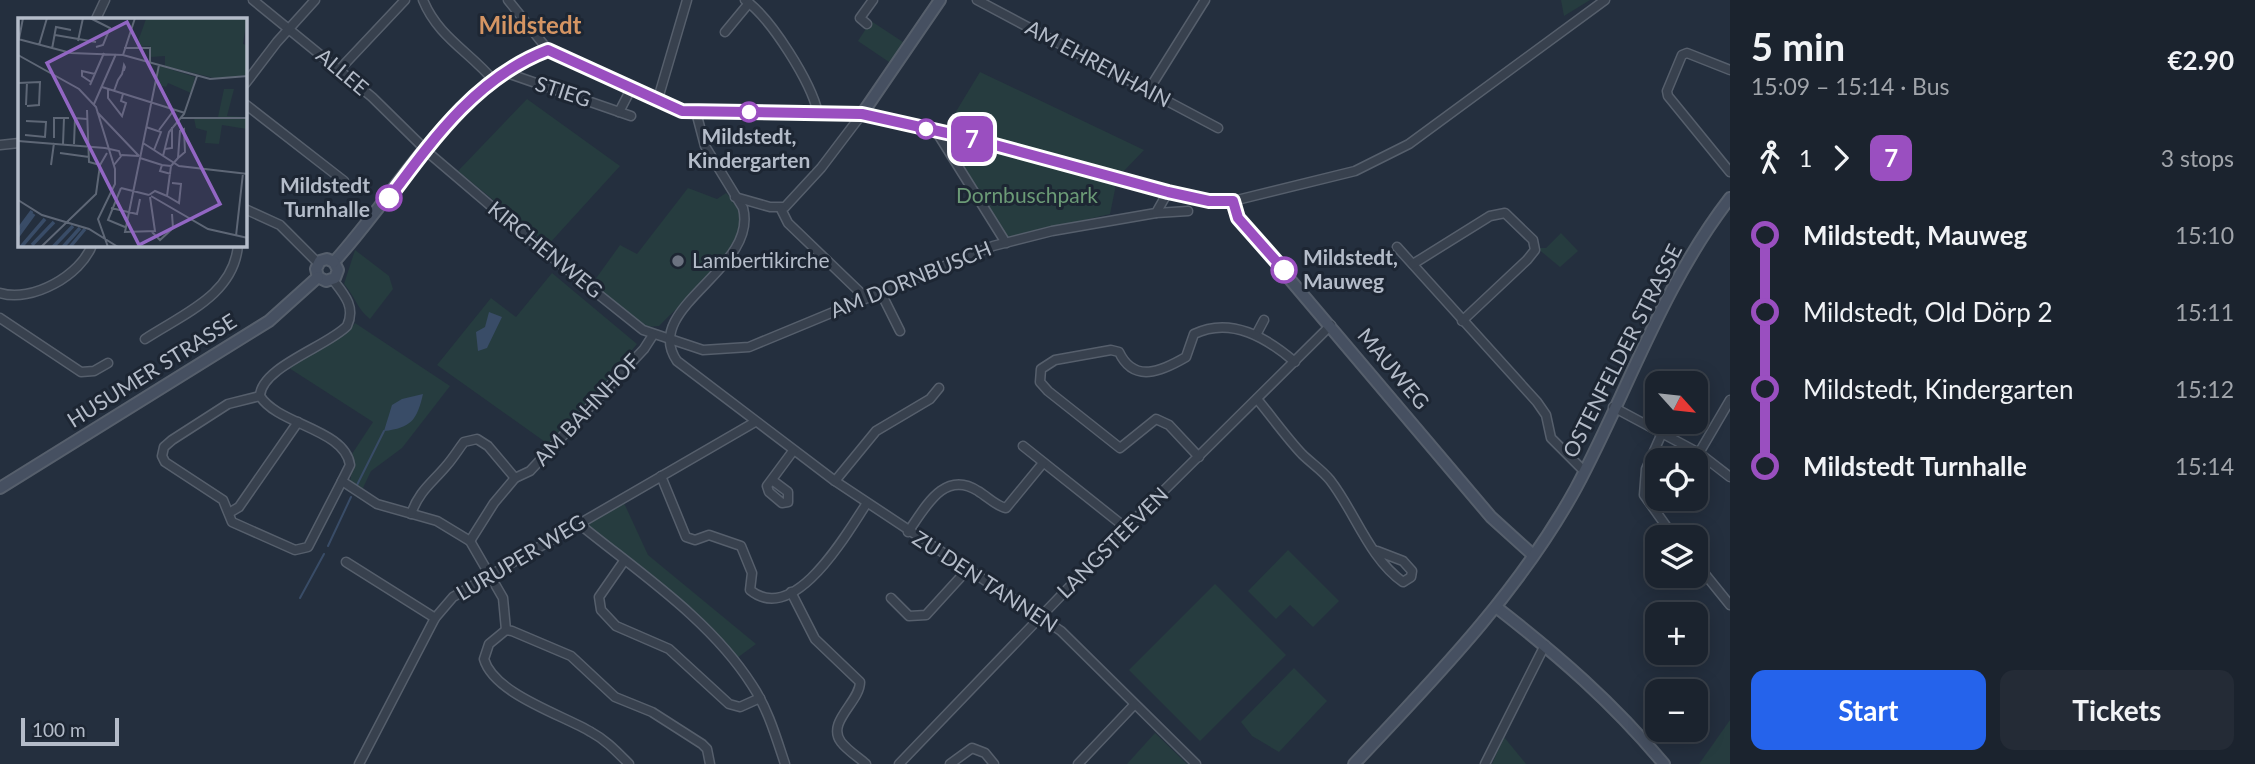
<!DOCTYPE html>
<meta charset="utf-8">
<style>
:root{--surface:#1b232e;--page:#242b36;--text:#f1f3f6;--muted:#a0a4aa;--line:#39404a;--accent:#2563eb}
body{margin:0;font-family:Lato,sans-serif;background:var(--page);color:var(--text);height:100vh;display:flex;flex-direction:column;font-size:26px;white-space:nowrap}
*{box-sizing:border-box;margin:0}
p{font-size:23px;color:var(--muted)}
.icon{flex:none;width:38px;height:38px;fill:none;stroke:currentColor;stroke-width:2;stroke-linecap:round;stroke-linejoin:round}
.map{position:relative;flex:1;overflow:hidden}
.details{display:flex;flex-direction:column;background:var(--surface);width:525px}
.details>*{flex:none}
.badge{padding:0 14px;border-radius:10px;font-size:24px;line-height:46px}
.needle{width:46px;rotate:117deg}
.controls{position:absolute;left:1645px;top:371px;display:grid;gap:14px}
.controls a{display:grid;place-items:center;width:63px;height:63px;border-radius:14px;background:var(--surface);box-shadow:0 4px 18px #0003,0 0 0 2px var(--line);font-size:35px}
.scale{position:absolute;left:21px;bottom:18px;width:98px;box-sizing:border-box;padding-left:7px;border:4px solid #b4bcc9;border-top:0;font-size:19px;line-height:24px;white-space:nowrap;color:#b4bcc9;-webkit-text-stroke:5px #1d2633;paint-order:stroke}
.map>.badge{position:absolute;translate:-50% -50%;box-shadow:0 0 0 4px #fff}
.legs{display:flex;align-items:center;gap:10px;height:77px;padding:0 21px;font-size:23px}
.legs p{margin-inline-start:auto}
.head{display:flex;align-items:center;justify-content:space-between;height:119px;padding:0 21px}
h1{font-size:38px;font-weight:700;line-height:52px}
.primary-button{display:flex;gap:14px;margin-top:auto;padding:14px 21px}
.primary-button a{flex:1;height:80px;border-radius:14px;background:var(--accent);color:#fff;font-size:28px;font-weight:700;line-height:80px;text-align:center}
.primary-button a+a{background:var(--page);color:var(--text)}
ul{padding:0 21px;list-style:none}
li{display:flex;align-items:center;gap:24px;height:77px;font-size:26px}
li i{display:grid;place-items:center;width:10px;height:100%;margin:0 9px;background:currentColor}
li i::after{content:'';width:18px;height:18px;margin:-9px;border:5px solid;border-radius:50%;background:var(--surface)}
li p{margin-inline-start:auto}
li:first-child i{background:linear-gradient(#0000 50%,currentColor 0)}
li:last-child i{background:linear-gradient(currentColor 50%,#0000 0)}
main{display:flex;flex:1;min-height:0}
.map>svg:first-child{display:block}
.green{fill:#263c3f}
.water{fill:#394c67}
.lines{fill:none;stroke-linecap:round;stroke-linejoin:round}
.stream{stroke:#394c67;stroke-width:2}
.street-casing{stroke:#565f6c;stroke-width:11}
.secondary-casing{stroke:#565f6c;stroke-width:14}
.street{stroke:#38414e;stroke-width:8}
.secondary{stroke:#465061;stroke-width:10}
.line-1-casing{stroke:#fff;stroke-width:16}
.line-1{stroke:#9a4fc0;stroke-width:10}
.stop-1-dot{fill:#fff;stroke:#9a4fc0;stroke-width:3.5}
.worship-dot{fill:#6b7280;stroke:#1d2633;stroke-width:2.5}
.labels{text-anchor:middle;stroke-width:6;stroke-linejoin:round;paint-order:stroke}
.street-label{font-size:21px;fill:#b4bcc9;stroke:#1d2633}
.stop-label{font-size:21px;font-weight:bold;fill:#b4bcc9;stroke:#1d2633}
.park-label{font-size:21px;fill:#6b9a76;stroke:#1d2633}
.poi-label{font-size:21px;fill:#b4bcc9;stroke:#1d2633;text-anchor:start}
.quarter-label{font-size:24px;font-weight:bold;fill:#d59563;stroke:#1d2633}
.inset-river{fill:none;stroke:#394c67;stroke-width:3.5}
.inset-road{fill:none;stroke:#5e6776;stroke-width:2}
.view{fill:#9266c3;fill-opacity:0.15;stroke:#9266c3;stroke-width:3.5}
.inset-edge{fill:none;stroke:#b4bcc9;stroke-width:3.5}
</style>
<main>
<div class="map">
<svg width="1730" height="764" viewBox="0 0 1730 764">
<rect width="100%" height="100%" fill="#242f3e"/>
<g class="green">
<polygon points="1561,0 1590,0 1564,16"/>
<polygon points="871,21 906,44 892,64 858,41"/>
<polygon points="980,72 1144,150 1122,173 946,128"/>
<polygon points="527,99 620,166 548,245 458,171"/>
<polygon points="948,140 1117,180 1110,214 1008,238"/>
<path d="M688,188L717,199L726,193C734,201 743,208 744,220C744,252 681,303 659,326L647,327L592,284L620,245L637,254Z"/>
<polygon points="1561,233 1578,251 1560,267 1537,248 1546,248"/>
<path d="M355,250L389,276L393,289L370,319C357,309 355,296 344,284Z"/>
<polygon points="552,273 637,344 602,387 548,444 437,365 491,298 516,317"/>
<polygon points="355,323 450,386 402,448 371,471 362,490 350,482 354,458 352,454 373,422 289,368 348,332"/>
<polygon points="624,503 648,555 756,644 737,658 706,623 586,524"/>
<polygon points="1288,550 1339,601 1313,627 1290,605 1276,619 1248,591"/>
<polygon points="1215,584 1286,655 1200,741 1129,670"/>
<polygon points="1294,668 1327,701 1279,752 1252,736 1241,722"/>
<polygon points="1730,720 1730,764 1699,764"/>
<polygon points="1155,733 1187,764 1127,764"/>
<polygon points="1504,737 1526,764 1492,764"/>
</g>
<g class="water">
<polygon points="489,312 502,317 487,348 478,351 476,332 485,327"/>
<path d="M423,394C417,420 411,428 384,431L392,405L402,399Z"/>
</g>
<g class="lines">
<g class="stream">
<polyline points="357,485 384,431"/>
<polyline points="328,546 351,497"/>
<polyline points="300,598 324,554"/>
</g>
<defs>
<g id="street">
<polyline points="253,0 372,97 431,155 538,246 643,330 703,350 749,347 993,246 1052,231 1156,213 1168,192"/>
<path d="M423,0C438,37 470,52 494,81"/>
<polyline points="508,0 548,50"/>
<path d="M745,0C771,18 811,82 818,113"/>
<polyline points="977,0 1218,128"/>
<polyline points="96,19 105,0"/>
<polyline points="867,24 860,18 873,0"/>
<polyline points="725,32 749,3"/>
<polyline points="339,70 405,0"/>
<polyline points="1730,70 1687,53 1682,55 1667,91 1668,96 1730,172"/>
<polyline points="507,73 631,116"/>
<polyline points="245,84 277,42 315,0"/>
<polyline points="1148,91 1205,0"/>
<polyline points="657,102 687,0"/>
<polyline points="245,104 344,181"/>
<polyline points="619,112 631,89"/>
<path d="M696,112L705,146L743,208C759,269 640,308 677,361L835,481L1061,631L1196,764"/>
<polyline points="936,131 1006,243"/>
<polyline points="0,145 19,143"/>
<polyline points="735,197 770,207 785,207 821,168 862,114"/>
<polyline points="1233,201 1355,171 1409,144 1605,0"/>
<polyline points="245,209 280,225 318,263"/>
<polyline points="781,209 788,223 865,297"/>
<polyline points="1156,213 1188,211"/>
<polyline points="1397,247 1537,402 1546,415 1551,438 1584,471"/>
<polyline points="1413,264 1490,216 1505,213 1533,240 1535,250 1527,260 1462,321"/>
<path d="M333,280C344,294 356,307 347,326C328,346 261,367 260,396C278,425 345,429 350,465L342,481L377,504L437,521L470,541L503,598L506,630"/>
<polyline points="880,291 900,331"/>
<path d="M0,293C32,303 81,275 92,245"/>
<polyline points="0,318 81,372 94,371 108,363"/>
<polyline points="1256,335 1264,320"/>
<path d="M145,339C183,314 234,295 238,245"/>
<polyline points="260,396 228,404 172,440 164,447 162,456 165,462 223,500 232,522 295,550 308,547 342,481"/>
<path d="M1257,399C1272,417 1286,437 1302,454C1311,463 1322,470 1330,480C1355,512 1369,558 1403,582L1411,577L1412,571L1403,561L1377,551"/>
<polyline points="1613,407 1699,453 1730,477"/>
<polyline points="1662,433 1646,469 1644,495 1674,537"/>
<polyline points="1023,446 1126,528"/>
<polyline points="1699,453 1730,400"/>
<path d="M1199,457L1169,425L1156,419L1120,448L1048,391L1040,382L1041,369L1055,360L1111,350L1119,352C1134,384 1162,371 1186,357L1194,334C1231,316 1267,338 1295,362"/>
<path d="M661,476L686,537L695,540L709,535L741,546L752,573L750,590C795,627 848,531 867,503"/>
<polyline points="515,478 530,471 644,349 653,335"/>
<polyline points="772,480 788,492 788,502 782,503 769,492 767,486 793,451"/>
<polyline points="835,481 876,431 930,399 939,388"/>
<polyline points="229,513 239,507 298,422"/>
<path d="M411,514C419,491 432,483 447,465C453,458 458,450 464,442L477,439L488,446L515,478L494,503L470,541"/>
<path d="M578,523C638,572 710,619 752,685C768,709 776,737 785,764"/>
<path d="M908,532C925,508 944,469 978,491C988,497 996,506 1006,508L1043,463"/>
<polyline points="624,561 599,597 601,610 616,626 669,649 729,704 740,707 760,698"/>
<polyline points="346,562 435,618"/>
<polyline points="1696,563 1730,605"/>
<path d="M791,592L815,639L860,682C860,702 826,722 841,742C847,750 858,757 866,764"/>
<polyline points="891,598 909,616 926,615 967,570"/>
<polyline points="359,764 435,618 453,597 755,422"/>
<path d="M629,764C617,752 606,740 591,732C563,715 494,694 484,659L489,644L506,630L512,631L571,656L615,697L652,712L702,744L707,749L710,764"/>
<polyline points="899,764 1126,528 1331,325"/>
<polyline points="950,764 972,748 985,753 994,764"/>
<polyline points="1078,764 1134,705"/>
<polyline points="1485,764 1545,645"/>
</g>
<g id="secondary">
<polyline points="862,114 940,0"/>
<path d="M334,262C400,189 452,88 548,50L682,111L862,114L969,138L1168,192L1209,201H1233L1238,218L1491,517L1533,555"/>
<polyline points="318,277 326,281 335,278 338,270 334,262"/>
<polyline points="318,277 316,269 320,261 327,259 334,262"/>
<polyline points="0,488 269,321 318,277"/>
<path d="M1496,607C1559,656 1612,702 1664,764"/>
<path d="M1354,764C1435,678 1519,592 1576,488C1628,391 1662,286 1730,198"/>
</g>
</defs>
<use href="#street" class="street-casing"/>
<use href="#secondary" class="secondary-casing"/>
<use href="#street" class="street"/>
<use href="#secondary" class="secondary"/>
</g>
<g class="lines">
<defs>
<path id="line-1" d="M389,198C433,139 477,77 548,50L682,111L862,114L969,138L1168,192L1209,201H1233L1238,218L1284,270"/>
</defs>
<use href="#line-1" class="line-1-casing"/>
<use href="#line-1" class="line-1"/>
</g>
<g class="stop-1-dot">
<circle cx="749" cy="112" r="9"/>
<circle cx="926" cy="129" r="9"/>
<circle cx="389" cy="198" r="12"/>
<circle cx="1284" cy="270" r="12"/>
</g>
<circle class="worship-dot" cx="678" cy="261" r="7"/>
<g class="labels">
<g class="street-label">
<text transform="translate(1098 64) rotate(28)" y="7">AM EHRENHAIN</text>
<text transform="translate(342 72) rotate(40)" y="7">ALLEE</text>
<text transform="translate(563 92) rotate(18)" y="7">STIEG</text>
<text transform="translate(545 250) rotate(39)" y="7">KIRCHENWEG</text>
<text transform="translate(911 280) rotate(-22)" y="7">AM DORNBUSCH</text>
<text transform="translate(1623 351) rotate(-63)" y="7">OSTENFELDER STRASSE</text>
<text transform="translate(1393 369) rotate(50)" y="7">MAUWEG</text>
<text transform="translate(152 371) rotate(-32)" y="7">HUSUMER STRASSE</text>
<text transform="translate(587 410) rotate(-47)" y="7">AM BAHNHOF</text>
<text transform="translate(1113 543) rotate(-45)" y="7">LANGSTEEVEN</text>
<text transform="translate(521 558) rotate(-31)" y="7">LURUPER WEG</text>
<text transform="translate(985 582) rotate(33)" y="7">ZU DEN TANNEN</text>
</g>
<g class="stop-label">
<text x="749" y="144">Mildstedt,<tspan x="749" dy="24">Kindergarten</tspan></text>
<text x="370" y="193" text-anchor="end">Mildstedt<tspan x="370" dy="24">Turnhalle</tspan></text>
<text x="1303" y="265" text-anchor="start">Mildstedt,<tspan x="1303" dy="24">Mauweg</tspan></text>
</g>
<g class="park-label">
<text x="1027" y="203">Dornbuschpark</text>
</g>
<g class="poi-label">
<text x="692" y="268">Lambertikirche</text>
</g>
<g class="quarter-label">
<text x="530" y="34">Mildstedt</text>
</g>
</g>
<g transform="translate(18 18)">
<rect width="229" height="229" fill="#242f3e"/>
<path d="M123,0H229L225,26L229,27V57L200,61L147,48V38L133,39L132,28L118,29L128,1ZM142,48L177,59L173,75L150,65L148,69L136,66ZM206,71H216L209,98L229,99V111L204,107L201,126L187,125L189,113L178,110L176,100L200,99Z" fill="#263c3f"/>
<path class="inset-river" d="M0,212L14,193M0,218L16,196M14,227L36,204M3,229L27,201M35,229L55,208M45,229L62,210M52,229L67,211"/>
<path class="inset-road" d="M72,0L92,10L85,27L78,29M37,17L78,24M0,21L53,35L105,37L192,61L230,58M1,21L5,0M60,23L65,0M21,27L29,0M106,30H132V44M34,31L38,9L53,12M0,37L61,71L78,89L97,151V166L80,201L90,229M105,37L117,0M73,64L64,58V53L77,56M0,65L22,64L21,87L9,88M72,67L86,35M84,69L167,95M90,71V80L104,98L108,85L103,83L105,76M96,73L100,62L104,56L105,52H106L107,49L106,47L105,52M76,86L98,36M8,87L9,64M69,92L71,144L82,147M79,94L121,138M163,100H230M128,109L143,114L136,132M141,112L156,92M7,117L27,119L28,104L8,103M36,120V100H51M0,123L87,130L101,133L103,139M125,125L161,148L230,156M45,126L46,100M56,126L57,100L69,101M147,131L154,130V109M42,135L71,139M145,138L151,114L166,96L179,58M122,140L144,147M33,147L36,125M96,147L104,137L121,138M153,148L144,147L142,153L153,156M103,170L90,202L107,209M103,170L131,177M131,177L137,173L149,178L153,148L160,140L162,113L166,111L167,134L160,140M133,178L190,211L230,220M149,178L161,185L163,166L154,165M132,179L137,213L107,214L141,47M0,182L24,197L71,211L100,229M93,190L119,196L122,181M134,214L142,222L155,210L154,196M218,218L225,155M23,229L78,176L82,147L89,135"/>
<path class="view" d="M109,4L202,186L121,227L29,45Z"/>
<rect width="229" height="229" class="inset-edge"/>
</g>
</svg>
<div class="controls">
<a><svg class="needle" viewBox="-14 -14 28 28"><path d="M0-13l5 13h-10z" fill="#e53935"/><path d="M0 13l5-13h-10z" fill="#a0a4aa"/></svg></a>
<a><svg class="icon" aria-label="locate" viewBox="0 0 24 24"><circle cx="12" cy="12" r="6"/><path d="M12 2v4M12 18v4M2 12h4M18 12h4"/></svg></a>
<a><svg class="icon" aria-label="layers" viewBox="0 0 24 24"><path d="M12 4l9 5-9 5-9-5zM3 14l9 5 9-5"/></svg></a>
<a>+</a>
<a>−</a>
</div>
<div class="scale">100 m</div>
<b class="badge" style="left:972px;top:139px;background:#9a4fc0;color:#fff">7</b>
</div>
<section class="details">
<div class="head"><div><h1>5 min</h1><p>15:09 – 15:14 · Bus</p></div><b>€2.90</b></div>
<div class="legs"><svg class="icon" aria-label="walk" viewBox="0 0 24 24"><circle cx="13" cy="4" r="2"/><path d="M13 8l-2 6 4 7M11 14l-3 7M7 12l3-4h3l4 4"/></svg>1<svg class="icon" aria-label="forward" viewBox="0 0 24 24"><path d="M9 5l7 7-7 7"/></svg><b class="badge" style="background:#9a4fc0;color:#fff">7</b><p>3 stops</p></div>
<ul>
<li><i style="color:#9a4fc0"></i><b>Mildstedt, Mauweg</b><p>15:10</p></li>
<li><i style="color:#9a4fc0"></i><span>Mildstedt, Old Dörp 2</span><p>15:11</p></li>
<li><i style="color:#9a4fc0"></i><span>Mildstedt, Kindergarten</span><p>15:12</p></li>
<li><i style="color:#9a4fc0"></i><b>Mildstedt Turnhalle</b><p>15:14</p></li>
</ul>
<div class="primary-button"><a>Start</a><a>Tickets</a></div>
</section>
</main>
